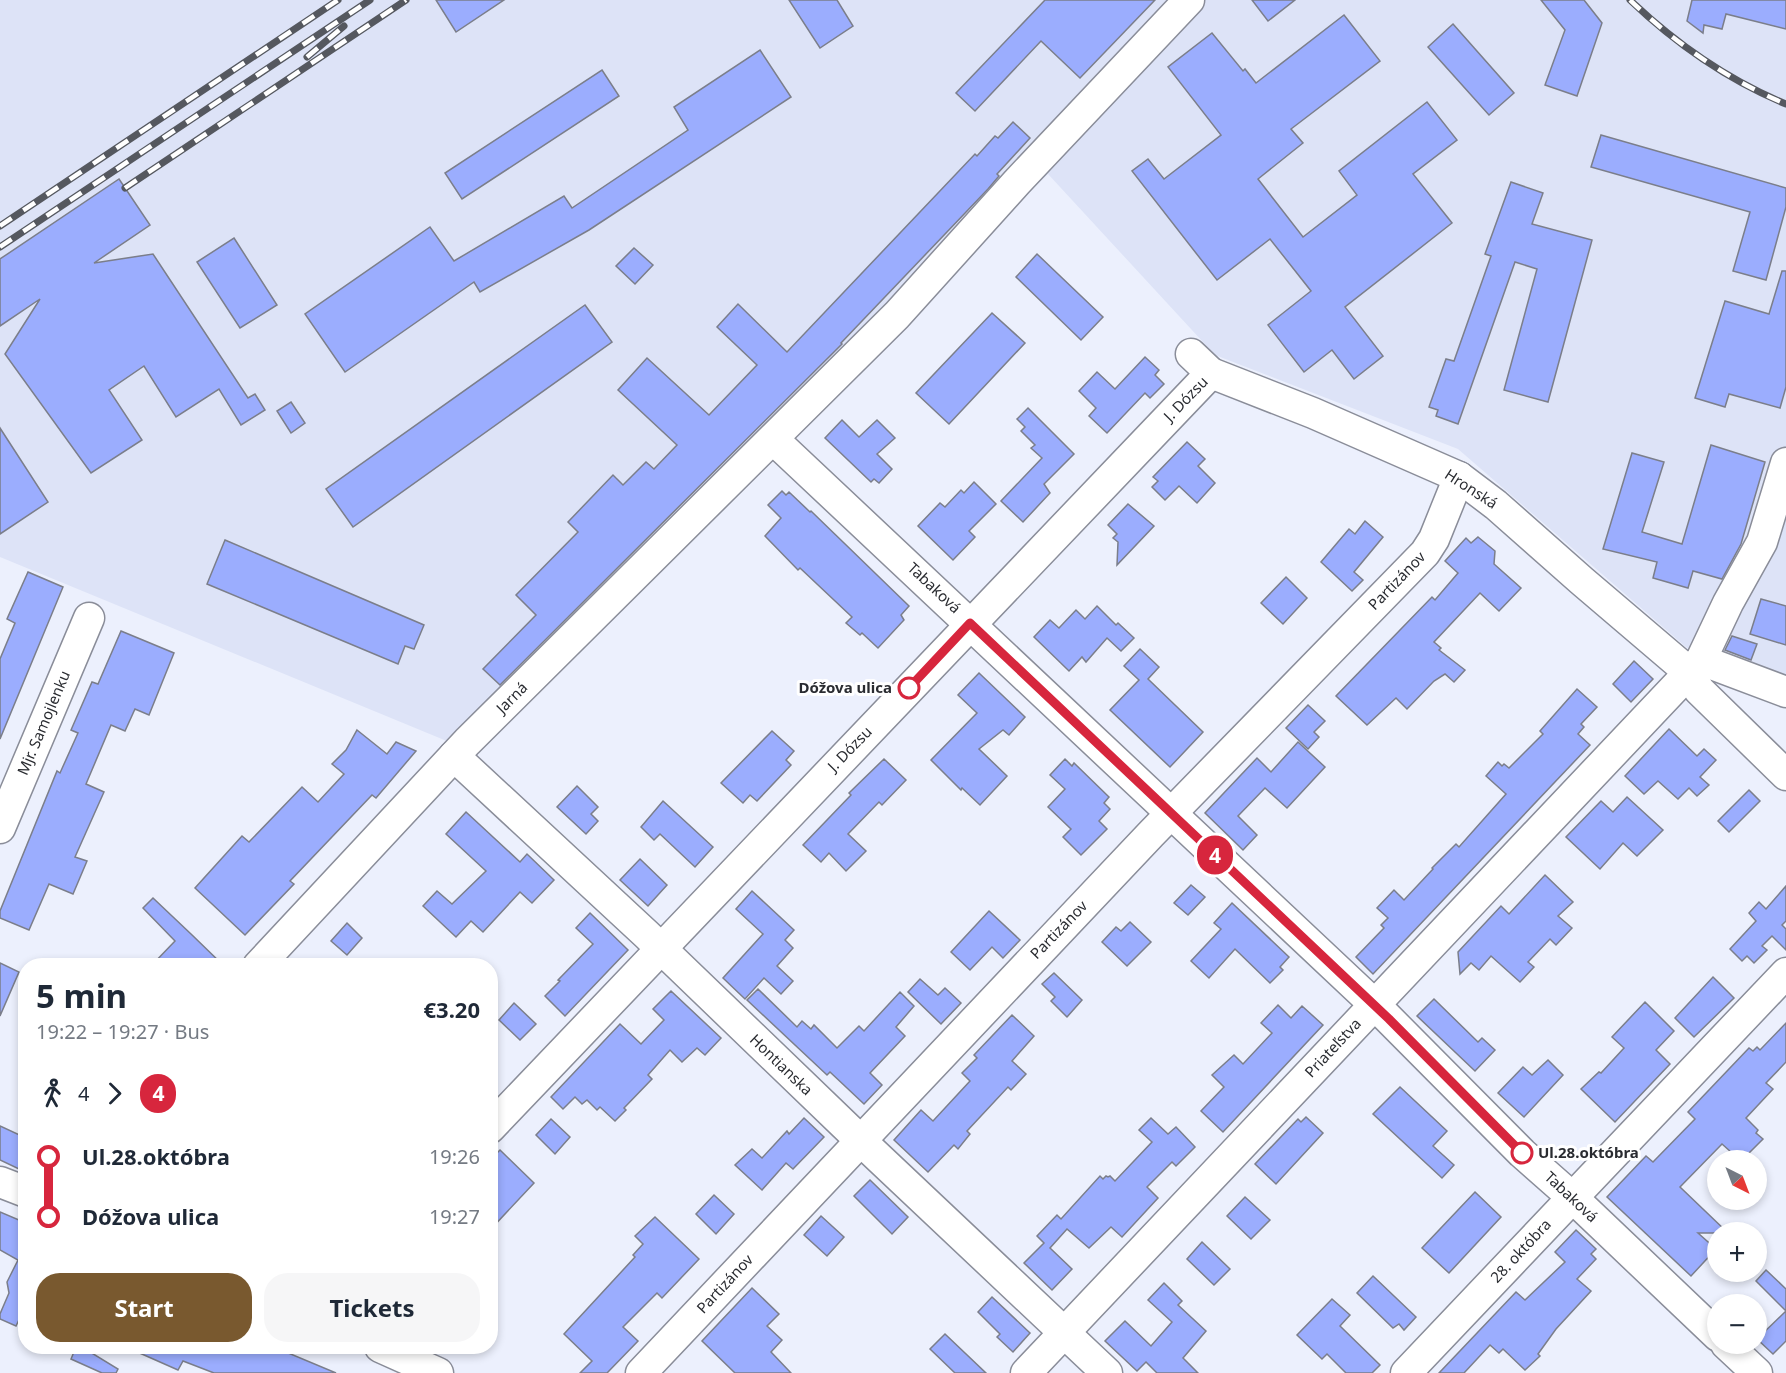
<!DOCTYPE html>
<meta charset="utf-8">
<style>
:root{--surface:#fff;--page:#f6f6f7;--text:#1f2937;--muted:#747a83;--accent:#79592f}
body{margin:0;font-family:"Noto Sans",sans-serif;background:var(--page);color:var(--text);height:100vh;display:flex;flex-direction:column;font-size:22px;white-space:nowrap}
*{box-sizing:border-box;margin:0}
p{font-size:20px;color:var(--muted)}
.icon{flex:none;width:33px;height:33px;fill:none;stroke:currentColor;stroke-width:2;stroke-linecap:round;stroke-linejoin:round}
.map{position:relative;flex:1;overflow:hidden}
.drawer{position:absolute;left:18px;top:958px;width:480px;height:396px;display:flex;flex-direction:column;background:var(--surface);border-radius:24px;box-shadow:0 3px 9px #0003}
.drawer>*{flex:none}
.badge{padding:0 12px;border-radius:20px;font-size:21px;line-height:39px}
.needle{width:39px;rotate:138deg}
.fabs{position:absolute;left:1707px;top:1150px;display:grid;gap:12px}
.fabs a{display:grid;place-items:center;width:60px;height:60px;border-radius:50%;background:var(--surface);box-shadow:0 3px 9px #0003;font-size:30px}
.map>.badge{position:absolute;translate:-50% -50%;box-shadow:0 0 0 3px #fff}
.legs{display:flex;align-items:center;gap:9px;height:66px;padding:0 18px;font-size:20px}
.legs p{margin-inline-start:auto}
.overview{display:flex;align-items:center;justify-content:space-between;height:102px;padding:0 18px}
h1{font-size:33px;font-weight:700;line-height:45px}
.cta{display:flex;gap:12px;margin-top:auto;padding:12px 18px}
.cta a{flex:1;height:69px;border-radius:24px;background:var(--accent);color:#fff;font-size:24px;font-weight:700;line-height:69px;text-align:center}
.cta a+a{background:var(--page);color:var(--text)}
ul{padding:0 18px;list-style:none}
li{display:flex;align-items:center;gap:21px;height:60px;font-size:22px}
li i{display:grid;place-items:center;width:9px;height:100%;margin:0 8px;background:currentColor}
li i::after{content:'';width:15px;height:15px;margin:-8px;border:4px solid;border-radius:50%;background:var(--surface)}
li p{margin-inline-start:auto}
li:first-child i{background:linear-gradient(#0000 50%,currentColor 0)}
li:last-child i{background:linear-gradient(currentColor 50%,#0000 0)}
.map>svg:first-child{display:block}
.built{fill:#dde3f7}
.building{fill:#9badfe;stroke:#7b7e8a;stroke-width:1.5}
.lines{fill:none;stroke-linecap:round;stroke-linejoin:round}
.minor-casing{stroke:#8a8d99;stroke-width:33}
.minor{stroke:#fff;stroke-width:30}
.rail-casing{stroke:#55585f;stroke-width:7}
.rail{stroke:#fff;stroke-width:4.5;stroke-dasharray:14;stroke-linecap:butt}
.line-1-casing{stroke:#fff;stroke-width:14}
.line-1{stroke:#d7263d;stroke-width:9}
.stop-1-dot{fill:#fff;stroke:#d7263d;stroke-width:3}
.labels{text-anchor:middle;stroke-width:6;stroke-linejoin:round;paint-order:stroke}
.street-label{font-size:15px;fill:#2a2c31;stroke:#fff}
.stop-label{font-size:15px;font-weight:bold;fill:#2a2c31;stroke:#fff;text-anchor:end}
</style>
<div class="map">
<svg width="1786" height="1373" viewBox="0 0 1786 1373">
<rect width="100%" height="100%" fill="#ecf0fd"/>
<polygon class="built" points="0,0 1786,0 1786,692 1701,660 1458,449 1215,355 1048,174 454,744 0,557"/>
<g class="building">
<polygon points="436,0 504,0 456,32"/>
<polygon points="789,0 837,0 853,26 820,48"/>
<polygon points="1045,0 1155,0 1080,78 1041,41 975,111 956,93"/>
<polygon points="1252,0 1295,0 1268,21"/>
<polygon points="1541,0 1584,0 1602,23 1577,96 1545,85 1565,30"/>
<polygon points="1692,0 1786,0 1786,29 1726,14 1722,29 1704,25 1703,33 1687,21"/>
<polygon points="1344,15 1380,61 1291,129 1303,143 1258,179 1303,237 1357,195 1339,171 1427,102 1457,140 1413,174 1452,223 1345,307 1383,356 1354,379 1332,350 1304,372 1268,325 1311,291 1270,239 1217,280 1132,171 1148,159 1164,179 1221,135 1168,67 1212,33 1243,71 1245,69 1256,83"/>
<polygon points="1453,24 1514,93 1489,115 1428,47"/>
<polygon points="760,50 791,97 589,230 480,292 474,282 345,372 305,314 430,227 454,261 564,196 572,208 688,130 674,107"/>
<polygon points="602,70 619,96 462,199 445,173"/>
<polygon points="1013,122 1030,138 997,174 999,176 988,189 841,343 842,344 500,685 483,669 536,615 516,595 578,532 568,522 613,475 623,485 646,462 654,469 677,445 618,390 647,358 709,415 757,365 717,327 738,304 787,352 975,154 977,156 995,136 998,138"/>
<polygon points="1601,135 1786,188 1786,207 1766,280 1733,271 1750,212 1591,167"/>
<polygon points="119,179 150,225 94,263 153,254 248,398 255,394 265,410 241,425 219,389 176,417 144,366 109,390 142,440 91,473 5,354 40,299 0,326 0,259"/>
<polygon points="1511,182 1543,193 1532,224 1592,240 1548,402 1504,390 1537,269 1515,262 1458,424 1436,416 1438,410 1429,407 1446,359 1454,361 1491,256 1485,254"/>
<polygon points="234,238 277,305 240,328 197,262"/>
<polygon points="634,248 653,265 635,284 616,266"/>
<polygon points="1037,254 1103,317 1081,340 1016,277"/>
<polygon points="1782,271 1786,271 1786,387 1780,408 1729,394 1725,407 1695,398 1725,301 1769,314"/>
<polygon points="585,305 612,342 353,527 326,489"/>
<polygon points="992,313 1025,343 949,424 916,393"/>
<polygon points="1145,357 1159,370 1155,375 1164,384 1150,398 1145,393 1107,433 1089,416 1096,408 1079,391 1097,372 1115,389"/>
<polygon points="291,402 305,423 291,433 277,411"/>
<polygon points="1028,408 1074,454 1044,484 1050,493 1023,522 1001,501 1042,458 1031,448 1035,445 1021,431 1025,427 1017,419"/>
<polygon points="842,420 859,437 877,420 895,438 877,454 892,469 879,483 874,479 871,482 825,438"/>
<polygon points="0,428 48,502 0,534"/>
<polygon points="1187,442 1205,459 1198,466 1215,483 1197,503 1179,486 1165,500 1152,487 1158,481 1153,477"/>
<polygon points="1711,445 1765,462 1741,544 1722,579 1693,571 1688,588 1653,578 1657,562 1603,549 1632,453 1664,462 1642,532 1682,544"/>
<polygon points="974,482 996,504 969,531 975,537 953,560 918,526 940,503 945,507 961,490 964,493"/>
<polygon points="782,491 786,495 789,492 810,512 811,511 909,606 901,615 904,620 878,648 862,633 860,635 846,623 852,617 800,568 798,570 765,536 781,518 768,505"/>
<polygon points="1128,504 1154,526 1117,565 1118,542 1113,538 1117,534 1108,525"/>
<polygon points="1365,521 1383,537 1354,572 1363,580 1352,591 1321,562 1349,529 1355,534"/>
<polygon points="1478,537 1495,551 1494,564 1521,588 1499,611 1480,593 1434,642 1441,648 1439,650 1465,670 1454,682 1445,674 1434,681 1407,709 1396,698 1367,725 1336,696 1432,597 1435,600 1458,573 1445,561 1466,538 1471,543"/>
<polygon points="225,540 424,625 414,649 405,646 398,664 207,584"/>
<polygon points="28,572 63,587 0,739 0,659 15,623 7,619"/>
<polygon points="1286,577 1307,598 1283,624 1261,603"/>
<polygon points="1761,599 1786,606 1786,645 1750,634"/>
<polygon points="1097,606 1116,625 1118,623 1134,638 1121,651 1107,638 1086,662 1082,657 1069,671 1034,637 1050,620 1059,628 1076,610 1085,619"/>
<polygon points="121,631 174,653 149,715 135,709 125,731 111,725 86,784 104,792 75,857 87,861 73,894 49,884 29,930 0,918 0,911 57,771 60,773 78,733 71,730 92,682 98,684"/>
<polygon points="1732,636 1757,644 1751,660 1725,650"/>
<polygon points="1140,649 1159,667 1148,679 1203,732 1170,767 1110,710 1139,680 1124,666"/>
<polygon points="1634,661 1653,679 1631,702 1613,684"/>
<polygon points="979,673 1025,717 1009,735 1003,730 979,749 1007,776 980,805 962,788 961,790 931,760 977,713 958,695"/>
<polygon points="1577,689 1597,707 1581,724 1584,727 1578,734 1590,745 1373,974 1356,957 1384,928 1381,925 1388,918 1377,908 1394,890 1404,900 1433,869 1432,868 1456,844 1459,847 1506,794 1486,776 1498,762 1502,766 1504,764 1509,768 1543,734 1540,731"/>
<polygon points="1308,705 1325,721 1314,732 1319,737 1308,749 1286,728"/>
<polygon points="1669,729 1697,756 1704,749 1716,760 1700,777 1709,785 1697,796 1689,788 1678,799 1658,781 1644,794 1625,776"/>
<polygon points="357,730 387,754 396,742 416,751 376,798 372,795 290,881 294,884 245,935 195,888 242,836 249,842 302,787 318,802 344,774 332,764 346,750"/>
<polygon points="772,731 794,751 786,760 791,765 757,801 750,795 743,803 721,783"/>
<polygon points="1298,742 1325,767 1287,808 1265,788 1238,816 1257,835 1243,850 1205,813 1257,758 1271,772"/>
<polygon points="884,759 906,780 882,805 879,802 848,834 866,851 846,871 829,853 821,862 803,845 851,795 849,793"/>
<polygon points="1065,759 1072,766 1074,763 1109,797 1104,803 1110,809 1099,821 1107,829 1081,855 1063,837 1071,829 1048,807 1065,789 1050,775"/>
<polygon points="577,786 598,807 591,814 598,821 586,834 557,807"/>
<polygon points="1749,790 1760,801 1729,832 1718,821"/>
<polygon points="1627,797 1663,830 1637,856 1623,843 1600,869 1566,837 1601,801 1613,812"/>
<polygon points="663,801 713,847 695,867 660,834 654,840 641,827"/>
<polygon points="466,812 520,862 527,854 554,880 532,903 520,892 483,932 471,921 456,937 423,906 437,891 452,904 486,871 446,834"/>
<polygon points="640,859 667,885 648,906 620,880"/>
<polygon points="1545,875 1573,902 1558,916 1572,928 1556,945 1550,939 1528,962 1534,967 1520,982 1491,956 1479,970 1471,963 1460,974 1458,952 1501,906 1509,914"/>
<polygon points="1191,885 1205,897 1188,915 1174,903"/>
<polygon points="1786,886 1786,921 1782,925 1786,929 1786,950 1772,936 1762,946 1767,950 1754,963 1747,956 1742,961 1730,949 1756,921 1749,913 1759,902 1766,909"/>
<polygon points="752,891 794,930 785,940 793,948 777,966 793,981 781,994 764,978 745,999 723,978 763,934 736,909"/>
<polygon points="153,898 191,934 224,966 151,966 175,941 143,908"/>
<polygon points="1232,903 1289,957 1280,967 1283,970 1270,983 1235,949 1209,978 1191,961 1221,929 1214,923"/>
<polygon points="989,911 1020,940 1003,958 992,947 970,970 951,952"/>
<polygon points="590,913 628,950 565,1016 545,996 560,981 558,980 593,944 576,928"/>
<polygon points="1130,922 1151,942 1127,966 1102,942 1116,927 1121,931"/>
<polygon points="347,923 362,938 347,955 331,941"/>
<polygon points="0,963 19,972 0,1016"/>
<polygon points="1054,973 1082,1000 1067,1017 1051,1001 1055,997 1042,984"/>
<polygon points="1713,977 1734,998 1694,1037 1675,1018"/>
<polygon points="920,979 938,995 945,988 961,1003 941,1024 908,992"/>
<polygon points="758,989 797,1027 802,1021 811,1029 814,1025 837,1048 859,1026 864,1031 900,992 914,1006 896,1027 905,1036 870,1073 882,1085 864,1104 830,1072 827,1075 747,1000"/>
<polygon points="671,991 721,1038 705,1055 697,1048 682,1062 670,1050 648,1075 652,1079 624,1108 626,1110 615,1121 600,1107 597,1110 587,1100 582,1104 575,1097 563,1109 551,1097 620,1024 641,1044 664,1020 653,1009"/>
<polygon points="1434,999 1478,1042 1482,1038 1495,1050 1475,1071 1417,1016"/>
<polygon points="1645,1002 1674,1031 1656,1050 1670,1064 1615,1122 1581,1089 1599,1072 1601,1073 1624,1048 1612,1037"/>
<polygon points="514,1003 536,1024 520,1040 499,1020"/>
<polygon points="1278,1005 1291,1018 1302,1006 1323,1025 1223,1132 1201,1111 1224,1087 1212,1075 1234,1055 1243,1064 1272,1033 1261,1023"/>
<polygon points="1012,1015 1034,1036 1012,1061 1026,1074 1011,1090 1008,1087 967,1131 970,1134 958,1149 954,1145 928,1172 894,1140 921,1110 933,1121 970,1081 962,1073 977,1058 974,1055"/>
<polygon points="1786,1023 1786,1062 1766,1083 1773,1089 1746,1118 1758,1130 1756,1133 1763,1139 1741,1161 1722,1144 1680,1187 1728,1233 1698,1233 1716,1249 1691,1276 1607,1197 1646,1156 1653,1162 1695,1119 1688,1112 1749,1048 1753,1051 1757,1047 1760,1050"/>
<polygon points="1548,1060 1563,1075 1524,1117 1498,1093 1523,1067 1532,1075"/>
<polygon points="1400,1087 1447,1131 1433,1146 1454,1165 1442,1178 1373,1114"/>
<polygon points="1306,1117 1323,1133 1276,1184 1255,1164 1298,1119 1301,1122"/>
<polygon points="804,1118 824,1137 793,1169 786,1163 762,1190 735,1165 752,1149 762,1158 787,1131 789,1134"/>
<polygon points="1151,1118 1168,1134 1176,1127 1195,1147 1176,1166 1172,1162 1147,1187 1158,1198 1122,1237 1111,1227 1089,1248 1067,1229 1050,1248 1072,1269 1052,1290 1024,1263 1044,1243 1037,1236 1057,1215 1061,1219 1100,1176 1103,1179 1106,1176 1108,1177 1110,1176 1115,1181 1152,1142 1139,1130"/>
<polygon points="551,1119 570,1137 555,1154 536,1135"/>
<polygon points="0,1126 26,1138 26,1154 19,1169 0,1160"/>
<polygon points="500,1150 534,1183 490,1230 490,1160"/>
<polygon points="870,1180 908,1217 892,1234 854,1196"/>
<polygon points="1475,1192 1501,1217 1449,1273 1422,1248"/>
<polygon points="714,1195 734,1214 716,1234 696,1214"/>
<polygon points="1245,1197 1270,1220 1251,1239 1227,1216"/>
<polygon points="0,1212 26,1223 26,1305 16,1326 0,1319 0,1314 9,1293 7,1282 18,1260 0,1250"/>
<polygon points="821,1216 844,1237 827,1256 804,1235"/>
<polygon points="655,1217 699,1259 662,1298 657,1293 623,1327 638,1341 607,1373 580,1373 592,1361 564,1334 635,1257 633,1255 643,1244 635,1236"/>
<polygon points="1576,1230 1596,1249 1591,1254 1596,1259 1577,1279 1591,1291 1556,1329 1538,1354 1540,1356 1525,1370 1503,1349 1499,1353 1490,1345 1464,1373 1439,1373 1516,1292 1525,1300 1565,1262 1555,1252"/>
<polygon points="1202,1242 1230,1269 1214,1285 1187,1259"/>
<polygon points="1766,1270 1786,1289 1786,1341 1773,1354 1757,1339 1786,1311 1756,1281"/>
<polygon points="1373,1276 1416,1317 1404,1330 1399,1324 1393,1328 1357,1293"/>
<polygon points="1164,1283 1182,1301 1178,1305 1206,1331 1183,1358 1198,1373 1157,1373 1146,1362 1137,1371 1105,1341 1125,1321 1151,1346 1172,1322 1148,1300"/>
<polygon points="752,1288 779,1314 767,1326 782,1340 771,1352 791,1373 735,1373 702,1341"/>
<polygon points="992,1297 1030,1333 1013,1352 997,1337 1000,1334 978,1312"/>
<polygon points="1332,1299 1350,1315 1340,1326 1380,1365 1372,1373 1346,1373 1327,1354 1322,1359 1297,1335"/>
<polygon points="945,1334 986,1373 955,1373 930,1349"/>
<polygon points="76,1347 82,1347 118,1369 116,1373 102,1373 71,1359"/>
<polygon points="126,1347 274,1347 336,1373 214,1373 183,1361 178,1370"/>
</g>
<g class="lines">
<defs>
<g id="minor">
<polyline points="1191,354 1211,373 1313,413 1459,477 1496,505 1582,581 1690,673 1699,690 1786,775"/>
<polyline points="773,439 1375,1005 1522,1153 1573,1198 1718,1336"/>
<polyline points="1701,660 1728,603 1762,542 1786,463"/>
<polyline points="454,756 646,934 860,1140 1107,1373"/>
<polyline points="0,828 89,618"/>
<polyline points="258,966 467,742 897,315 1017,182 1189,0"/>
<polyline points="490,1128 1211,373"/>
<polyline points="0,1182 26,1192"/>
<polyline points="1726,1344 1757,1373"/>
<polyline points="380,1347 438,1373"/>
<polyline points="641,1373 1151,834 1425,553 1434,539 1459,477"/>
<polyline points="1026,1373 1701,660 1786,692"/>
<polyline points="1406,1373 1786,973"/>
</g>
</defs>
<use href="#minor" class="minor-casing"/>
<use href="#minor" class="minor"/>
<defs>
<g id="rail">
<path d="M1630,0C1675,43 1728,80 1786,104"/>
<polyline points="307,57 344,26"/>
<polyline points="125,188 406,0"/>
<polyline points="0,226 338,0"/>
<polyline points="0,247 370,0"/>
</g>
</defs>
<use href="#rail" class="rail-casing"/>
<use href="#rail" class="rail"/>
</g>
<g class="lines">
<defs>
<polyline id="line-1" points="909,688 970,623 1389,1019 1522,1153"/>
</defs>
<use href="#line-1" class="line-1-casing"/>
<use href="#line-1" class="line-1"/>
</g>
<g class="stop-1-dot">
<circle cx="909" cy="688" r="10"/>
<circle cx="1522" cy="1153" r="10"/>
</g>
<g class="labels">
<g class="street-label">
<text transform="translate(1186 399) rotate(-46)" y="5">J. Dózsu</text>
<text transform="translate(1471 489) rotate(33)" y="5">Hronská</text>
<text transform="translate(1397 581) rotate(-46)" y="5">Partizánov</text>
<text transform="translate(934 588) rotate(43)" y="5">Tabaková</text>
<text transform="translate(512 698) rotate(-45)" y="5">Jarná</text>
<text transform="translate(44 723) rotate(-67)" y="5">Mjr. Samojlenku</text>
<text transform="translate(850 749) rotate(-46)" y="5">J. Dózsu</text>
<text transform="translate(1059 930) rotate(-46)" y="5">Partizánov</text>
<text transform="translate(1333 1048) rotate(-47)" y="5">Priateľstva</text>
<text transform="translate(781 1065) rotate(44)" y="5">Hontianska</text>
<text transform="translate(1571 1197) rotate(43)" y="5">Tabaková</text>
<text transform="translate(1521 1251) rotate(-47)" y="5">28. októbra</text>
<text transform="translate(725 1284) rotate(-47)" y="5">Partizánov</text>
</g>
<g class="stop-label">
<text x="892" y="693">Dóžova ulica</text>
<text x="1538" y="1158" text-anchor="start">Ul.28.októbra</text>
</g>
</g>
</svg>
<div class="fabs">
<a><svg class="needle" viewBox="-14 -14 28 28"><path d="M0-13l5 13h-10z" fill="#e53935"/><path d="M0 13l5-13h-10z" fill="#747a83"/></svg></a>
<a>+</a>
<a>−</a>
</div>
<b class="badge" style="left:1215px;top:855px;background:#d7263d;color:#fff">4</b>
<section class="drawer">
<div class="overview"><div><h1>5 min</h1><p>19:22 – 19:27 · Bus</p></div><b>€3.20</b></div>
<div class="legs"><svg class="icon" aria-label="walk" viewBox="0 0 24 24"><circle cx="13" cy="4" r="2"/><path d="M13 8l-2 6 4 7M11 14l-3 7M7 12l3-4h3l4 4"/></svg>4<svg class="icon" aria-label="forward" viewBox="0 0 24 24"><path d="M9 5l7 7-7 7"/></svg><b class="badge" style="background:#d7263d;color:#fff">4</b></div>
<ul>
<li><i style="color:#d7263d"></i><b>Ul.28.októbra</b><p>19:26</p></li>
<li><i style="color:#d7263d"></i><b>Dóžova ulica</b><p>19:27</p></li>
</ul>
<div class="cta"><a>Start</a><a>Tickets</a></div>
</section>
</div>
